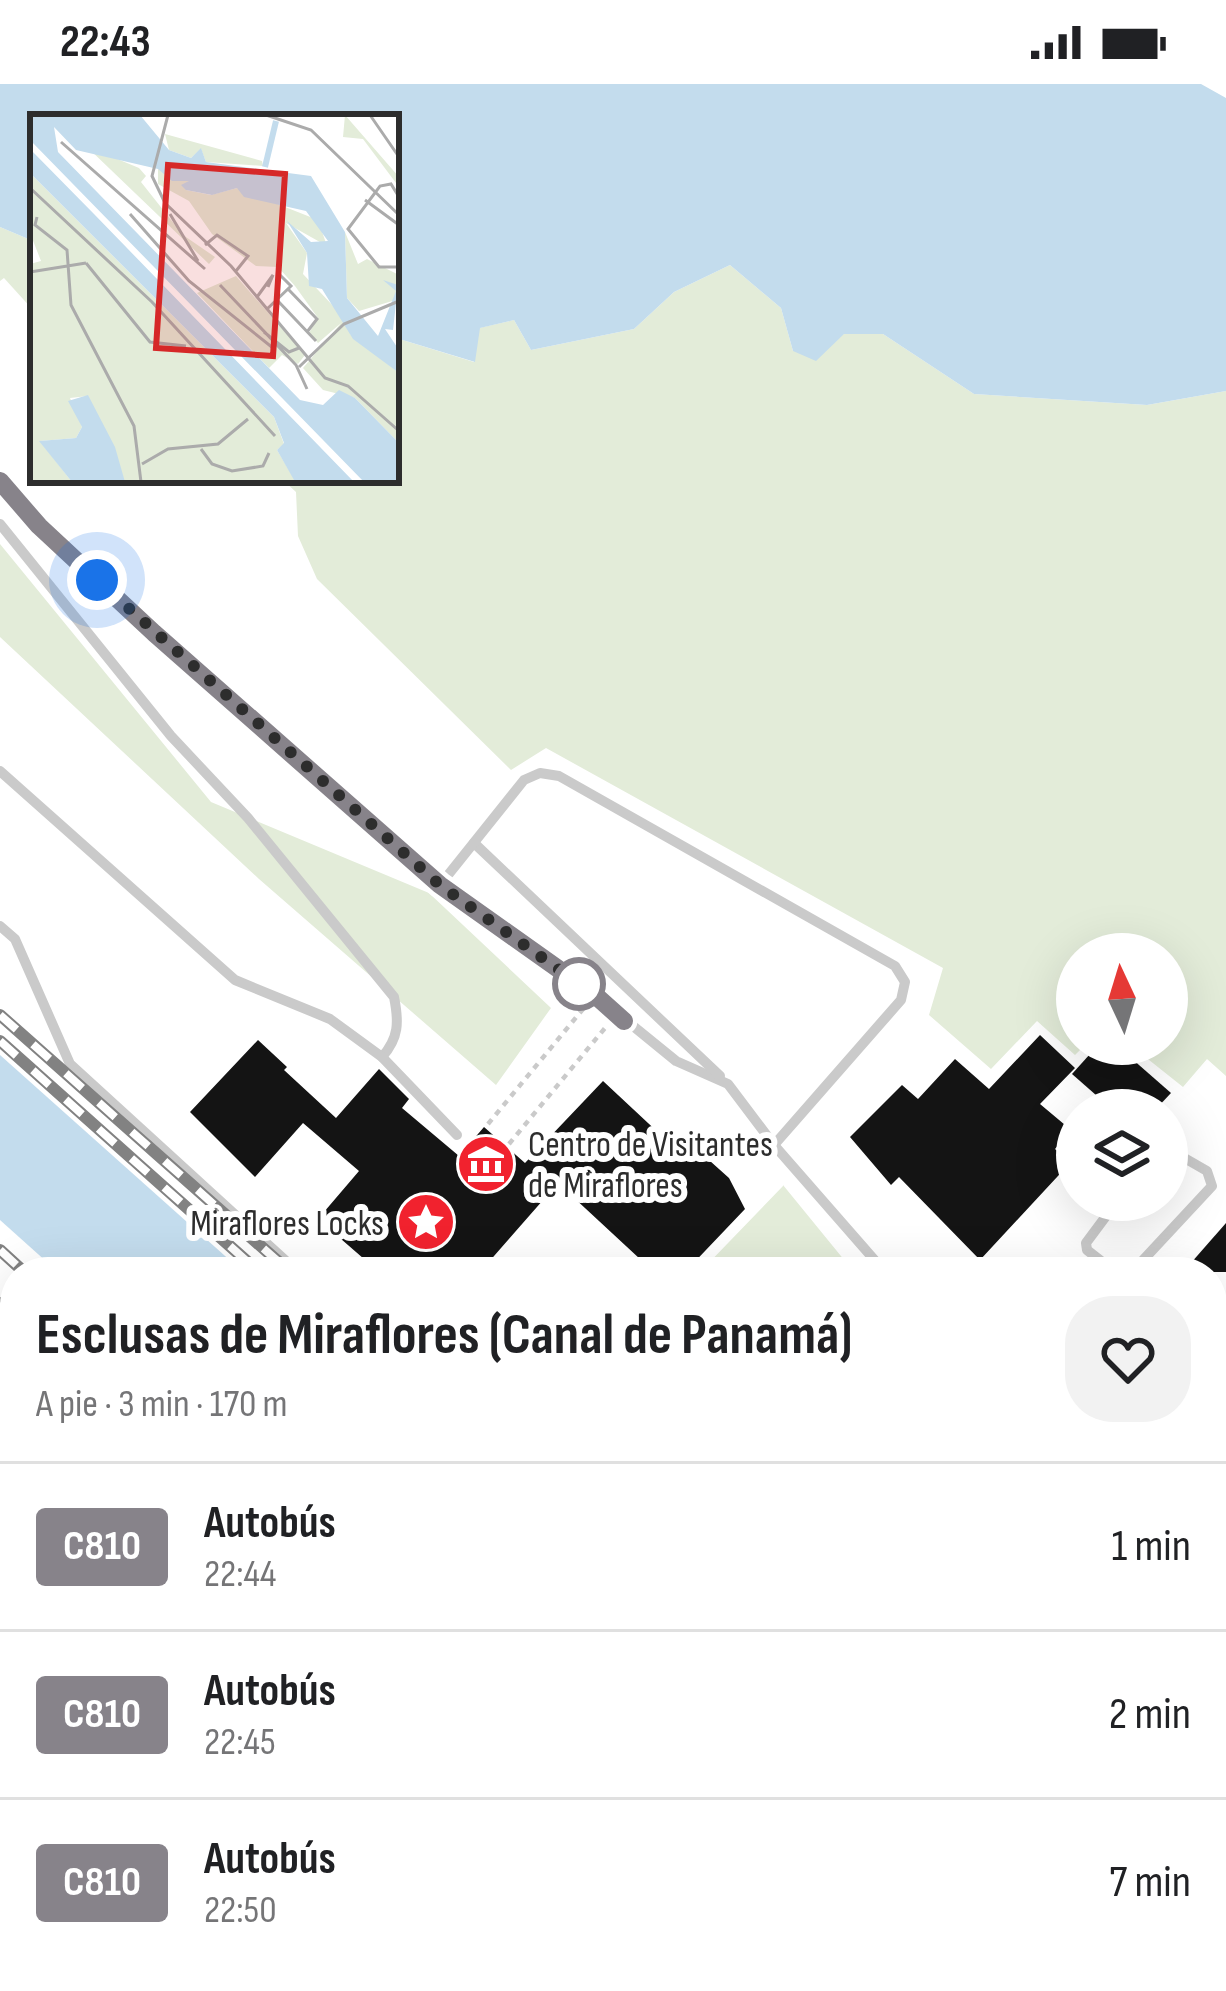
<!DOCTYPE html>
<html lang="es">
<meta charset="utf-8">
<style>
:root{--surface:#fff;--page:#f2f2f2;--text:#202124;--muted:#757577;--line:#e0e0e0}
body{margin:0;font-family:"Sofia Sans Condensed",sans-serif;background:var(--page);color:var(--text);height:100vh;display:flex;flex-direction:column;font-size:45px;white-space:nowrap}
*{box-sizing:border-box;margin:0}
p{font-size:39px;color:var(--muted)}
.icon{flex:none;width:66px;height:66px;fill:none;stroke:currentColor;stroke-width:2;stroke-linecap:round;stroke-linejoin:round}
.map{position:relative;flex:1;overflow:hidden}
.side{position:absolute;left:0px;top:1173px;width:1227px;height:735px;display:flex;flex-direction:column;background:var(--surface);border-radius:48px 48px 0 0;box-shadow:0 12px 48px #0002}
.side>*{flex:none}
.badge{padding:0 24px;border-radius:9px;font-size:42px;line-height:78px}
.needle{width:78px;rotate:356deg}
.controls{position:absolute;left:1056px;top:849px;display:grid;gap:24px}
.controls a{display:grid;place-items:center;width:132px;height:132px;border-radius:50%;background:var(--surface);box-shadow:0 12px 48px #0002;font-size:60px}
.you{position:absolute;width:60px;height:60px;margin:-30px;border:9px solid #fff;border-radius:50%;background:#1a73e8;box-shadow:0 0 0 18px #1a73e833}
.map>.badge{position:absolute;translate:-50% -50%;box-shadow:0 0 0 6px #fff}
.round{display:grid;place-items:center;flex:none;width:126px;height:126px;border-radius:48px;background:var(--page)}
.summary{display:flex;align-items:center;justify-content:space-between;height:204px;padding:0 36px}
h1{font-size:57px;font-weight:700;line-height:90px}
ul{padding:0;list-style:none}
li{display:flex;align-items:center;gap:36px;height:168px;padding:0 36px;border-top:3px solid var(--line)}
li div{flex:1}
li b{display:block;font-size:45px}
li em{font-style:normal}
li .badge{min-width:132px;font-weight:700;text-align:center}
.status{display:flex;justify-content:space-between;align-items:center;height:84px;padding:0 60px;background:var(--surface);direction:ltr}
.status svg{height:33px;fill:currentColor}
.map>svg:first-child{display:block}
.green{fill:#e3ecd9}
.water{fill:#c3dced}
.building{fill:#141414}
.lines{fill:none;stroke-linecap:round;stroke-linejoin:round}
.path{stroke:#cacaca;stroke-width:4.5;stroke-dasharray:6 6;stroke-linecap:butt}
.service{stroke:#cacaca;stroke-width:10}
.rail-casing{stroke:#828282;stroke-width:12}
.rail{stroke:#fff;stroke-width:8;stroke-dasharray:22;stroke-linecap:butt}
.line-casing{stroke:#fff;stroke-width:27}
.line{stroke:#87838a;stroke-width:18}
.walk{stroke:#2d2d2d;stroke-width:12;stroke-dasharray:0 21.6}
.stop-dot{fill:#fff;stroke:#87838a;stroke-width:6}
.labels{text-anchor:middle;stroke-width:12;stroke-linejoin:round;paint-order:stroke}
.poi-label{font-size:36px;fill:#2d2d2d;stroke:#fff;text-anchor:start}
.inset-river{fill:none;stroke:#c3dced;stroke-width:6}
.inset-road{fill:none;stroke:#ababab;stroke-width:3}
.view{fill:#d62828;fill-opacity:0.15;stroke:#d62828;stroke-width:6}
.inset-edge{fill:none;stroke:#2d2d2d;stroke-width:6}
</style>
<div class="status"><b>22:43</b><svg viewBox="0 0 49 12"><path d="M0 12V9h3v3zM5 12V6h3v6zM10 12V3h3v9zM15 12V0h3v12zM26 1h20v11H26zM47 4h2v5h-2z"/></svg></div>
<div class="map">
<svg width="1226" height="1907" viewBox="0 0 1226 1907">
<rect width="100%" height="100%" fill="#fff"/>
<g class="green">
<polygon points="0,143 33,157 33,226 4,194 0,197"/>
<polygon points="730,181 781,224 793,267 844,250 883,250 974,310 1147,321 1226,307 1226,992 1207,975 1183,1003 1129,960 1167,960 1167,870 1077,870 1077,960 1086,960 1075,971 1037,937 991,985 929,931 943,884 546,664 511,686 317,495 298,452 296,408 283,396 396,396 396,254 474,278 479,244 514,236 531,266 634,245 674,208"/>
<polygon points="0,460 211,718 429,809 551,924 496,1001 259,795 0,553"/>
<polygon points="783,1101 854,1188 700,1188 783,1102"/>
<polygon points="1226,1364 1226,1446 1212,1434 1212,1380"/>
<polygon points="0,1395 15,1409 15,1893 558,1893 573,1907 0,1907"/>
<polygon points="1212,1546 1226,1560 1226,1907 1055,1907 1039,1893 1212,1893"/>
</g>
<g class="water">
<polygon points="0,0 1201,0 1226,14 1226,307 1147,321 974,310 883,250 844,250 816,277 793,267 781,224 730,181 674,208 634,245 531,266 514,236 480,244 475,278 396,254 396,33 33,33 33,157 0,143"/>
<polygon points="0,971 243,1188 58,1188 0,1136"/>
<polygon points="0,1224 15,1238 15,1409 0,1395"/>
<polygon points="558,1893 744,1893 760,1907 573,1907"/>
<polygon points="851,1893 1035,1893 1051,1907 867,1907"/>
</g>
<g class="building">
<polygon points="1040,951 1075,984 1040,1020 1071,1046 1055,1065 1070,1079 980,1176 899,1093 891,1101 850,1053 902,1001 918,1015 955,975 989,1005"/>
<polygon points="258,956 287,983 284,986 336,1034 379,985 409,1015 402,1024 459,1072 484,1043 525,1079 603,997 663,1053 700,1068 729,1094 745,1125 685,1188 654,1188 558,1099 480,1188 379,1188 318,1135 359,1087 303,1039 255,1093 190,1028"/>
<polygon points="1099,960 1115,960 1171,1009 1155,1026 1113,1026 1072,990"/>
<polygon points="1226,1139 1226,1188 1183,1188"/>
</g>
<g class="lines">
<g class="path">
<polyline points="488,1040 583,925"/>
<polyline points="509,1060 605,944"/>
</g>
<g class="service">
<polyline points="0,398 39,442 154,549 440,801 595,911 676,977 728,1000 774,1061 885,1188"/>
<path d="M0,440L171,652L248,734L394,913C399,938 399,954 382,973"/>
<polyline points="0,687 235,896 330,935 382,973 457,1051"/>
<polyline points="474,759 720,992"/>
<polyline points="440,801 524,696 540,689 559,692 895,882 905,898 901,916 774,1061"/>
<polyline points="0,842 15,855 70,980 298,1188"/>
<polyline points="1115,1188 1087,1166 1086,1159 1118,1116"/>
<polyline points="1132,1188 1212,1102 1207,1087 1167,1064"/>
<polyline points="1212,1345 1226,1329"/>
<polyline points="1212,1516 1226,1529"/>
<polyline points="0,1545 15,1582"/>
<polyline points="1212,1695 1226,1709"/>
<polyline points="1212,1804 1226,1822"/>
<polyline points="0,1884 15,1888"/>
<polyline points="39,1893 86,1897 130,1893"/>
<polyline points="368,1893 384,1907"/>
</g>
<defs>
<g id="rail">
<polyline points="0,931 290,1188"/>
<polyline points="0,957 259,1188"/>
<polyline points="0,1166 24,1188"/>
<polyline points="0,1219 15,1233"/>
<polyline points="0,1429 15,1442"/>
<polyline points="0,1479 15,1492"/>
<polyline points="484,1893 500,1907"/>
<polyline points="522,1893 538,1907"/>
<polyline points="752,1893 767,1907"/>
<polyline points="815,1893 831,1907"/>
<polyline points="1047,1893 1063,1907"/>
<polyline points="1086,1893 1102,1907"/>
</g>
</defs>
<use href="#rail" class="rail-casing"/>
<use href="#rail" class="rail"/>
</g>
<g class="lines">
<defs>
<polyline id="line" points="0,397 39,442 154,549 440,801 595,911 624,937"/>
</defs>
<use href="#line" class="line-casing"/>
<use href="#line" class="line"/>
<polyline class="walk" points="97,496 440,801 595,911 579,900"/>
</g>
<defs>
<symbol id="museum-disc" viewBox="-11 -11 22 22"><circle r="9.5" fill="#f1222e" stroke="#fff"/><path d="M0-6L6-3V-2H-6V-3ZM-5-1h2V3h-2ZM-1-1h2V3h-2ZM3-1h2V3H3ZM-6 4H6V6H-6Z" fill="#fff"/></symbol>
<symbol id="sight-disc" viewBox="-11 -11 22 22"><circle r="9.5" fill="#f1222e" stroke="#fff"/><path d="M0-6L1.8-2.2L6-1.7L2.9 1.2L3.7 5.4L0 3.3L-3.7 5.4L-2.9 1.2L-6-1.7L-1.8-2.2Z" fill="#fff"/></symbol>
</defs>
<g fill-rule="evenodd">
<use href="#museum-disc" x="453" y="1047" width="66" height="66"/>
<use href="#sight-disc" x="393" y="1105" width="66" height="66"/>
</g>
<circle class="stop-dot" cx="579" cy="900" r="24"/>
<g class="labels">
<g class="poi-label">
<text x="528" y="1072">Centro de Visitantes<tspan x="528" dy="41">de Miraflores</tspan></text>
<text x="384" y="1151" text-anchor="end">Miraflores Locks</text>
</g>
</g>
<g transform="translate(30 30)">
<rect width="369" height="369" fill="#fff"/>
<path d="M315,1L369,63V73L333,25L313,23ZM135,20L232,47L233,52L176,48L171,35L161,44L139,36ZM56,32L109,54L116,62L111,68L153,121L185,143L179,150ZM128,55L159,67L156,76L181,81L207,74L288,106L297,132L256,109L277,139L273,160L322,212L320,220L369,259V329L325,284L293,276L273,254L311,209L288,229L279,219L288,204L265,172L248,153L226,152L182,120L159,87L128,70ZM0,59L244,303L254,330L247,336L266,368H95L58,282L40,284L52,313L46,324L10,327L42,368H0V150L11,147L0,119ZM315,118L328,150L337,145L369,161V185L329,197L317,184ZM206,162L275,241L268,250L252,241L239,254L167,179Z" fill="#e3ecd9"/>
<path d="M0,1H110L139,36L161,44L171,34L176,48L281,62L315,118L317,184L348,222L366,177L353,166L368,171L363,216L355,215L369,236V259L323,225L292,175L279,172L277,139L257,107L281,128L298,127L276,97L214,83L207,74L182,81L156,76L151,71L159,67H142L128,55L46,36L24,13L28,38L270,286L293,291L309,276L325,284L369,329V368H334L0,26ZM0,35L64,100L324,368L264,366L247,336L254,329L244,303L0,59ZM58,281L85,333L95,368H42L9,327L46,324L52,313L38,287Z" fill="#c3dced"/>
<path class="inset-river" d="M235,53L246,7"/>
<path class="inset-road" d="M138,1L122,62L135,89L201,152L295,264L318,272L369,317M236,1L281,16L369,101M340,1L369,43M31,28L175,155M0,74L122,188L245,322M369,83L361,70L350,72L318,115L349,153H369M335,86L369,111M100,100L159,167L243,234M140,100L168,147M7,103L5,111L37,136L41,191L104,312L111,368M175,131L187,121L218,142L206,157M56,149L120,228L156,232M0,158L56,149M190,171L266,251L277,275M258,175L287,205L277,218M227,183L243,161L238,173M247,186L286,227M236,196L261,172L249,160M234,218L259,238L269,234M269,253L314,210L369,187M171,335L182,350L202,357L233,352L239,339M112,350L138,335L188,330L218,305"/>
<path class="view" d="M138,51L255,60L243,242L126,234Z"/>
<rect width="369" height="369" class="inset-edge"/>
</g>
</svg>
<div class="controls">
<a><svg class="needle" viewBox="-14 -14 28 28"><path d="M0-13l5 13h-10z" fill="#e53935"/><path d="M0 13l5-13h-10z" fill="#757577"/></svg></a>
<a><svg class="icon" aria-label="layers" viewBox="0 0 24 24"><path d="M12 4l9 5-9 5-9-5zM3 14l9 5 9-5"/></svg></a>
</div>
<div class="you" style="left:97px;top:496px"></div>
<section class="side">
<div class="summary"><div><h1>Esclusas de Miraflores (Canal de Panamá)</h1><p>A pie · 3 min · 170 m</p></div><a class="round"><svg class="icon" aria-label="heart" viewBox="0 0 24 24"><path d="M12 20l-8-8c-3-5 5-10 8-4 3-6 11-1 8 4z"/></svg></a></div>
<ul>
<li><span class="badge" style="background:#87838a;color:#fff">C810</span><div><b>Autobús</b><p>22:44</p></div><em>1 min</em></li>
<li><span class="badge" style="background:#87838a;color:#fff">C810</span><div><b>Autobús</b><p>22:45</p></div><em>2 min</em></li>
<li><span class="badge" style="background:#87838a;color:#fff">C810</span><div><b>Autobús</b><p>22:50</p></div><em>7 min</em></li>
</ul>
</section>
</div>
